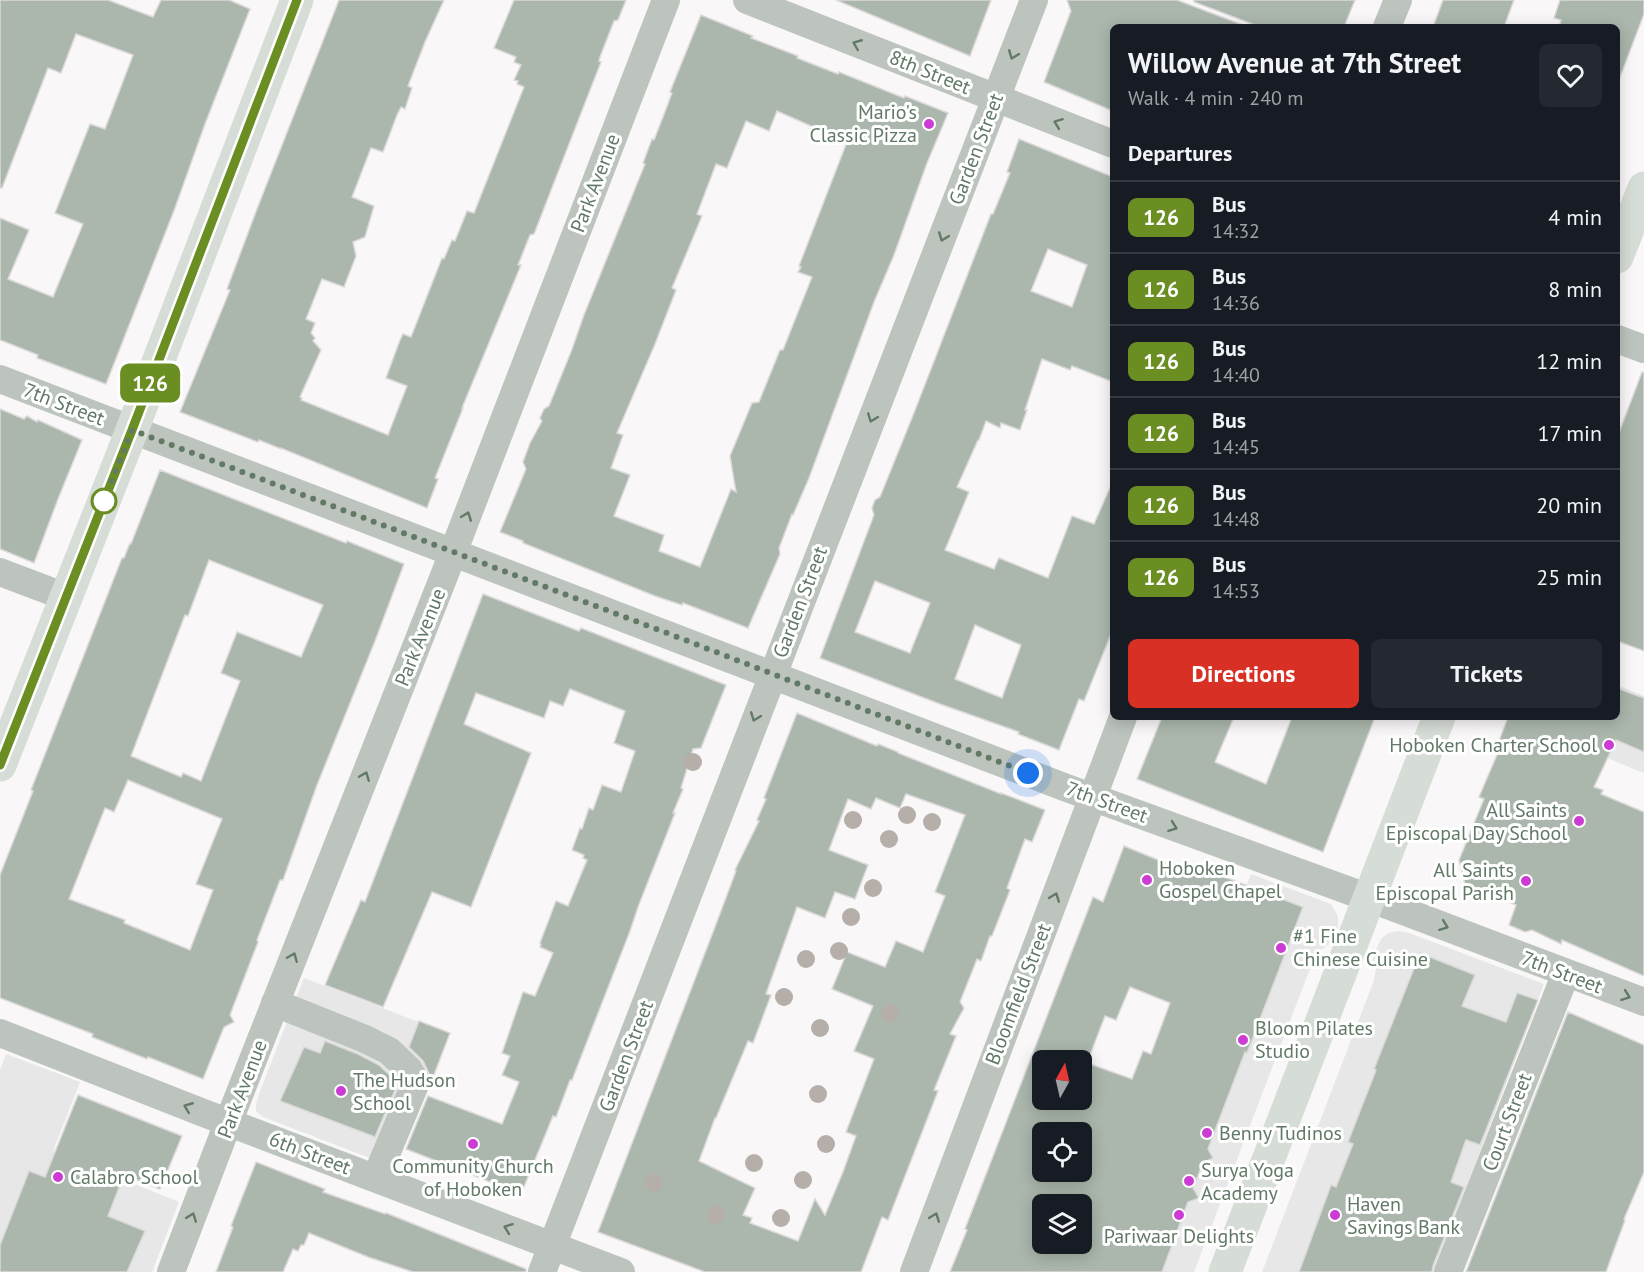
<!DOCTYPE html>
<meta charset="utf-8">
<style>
:root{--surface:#171b24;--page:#242831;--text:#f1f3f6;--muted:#9ea1a6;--line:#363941;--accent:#d93025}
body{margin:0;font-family:"PT Sans",sans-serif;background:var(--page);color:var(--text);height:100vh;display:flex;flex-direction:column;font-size:22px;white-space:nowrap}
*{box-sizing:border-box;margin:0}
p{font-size:20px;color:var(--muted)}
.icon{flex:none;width:33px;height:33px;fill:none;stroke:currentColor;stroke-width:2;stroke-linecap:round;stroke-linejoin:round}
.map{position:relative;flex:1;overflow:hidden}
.drawer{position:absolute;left:1110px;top:24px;width:510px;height:696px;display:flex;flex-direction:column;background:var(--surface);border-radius:9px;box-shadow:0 3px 15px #0003}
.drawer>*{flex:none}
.badge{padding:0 12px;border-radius:9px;font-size:21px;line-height:39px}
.needle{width:39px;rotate:8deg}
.fabs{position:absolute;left:1032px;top:1050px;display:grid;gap:12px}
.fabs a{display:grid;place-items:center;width:60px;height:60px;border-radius:9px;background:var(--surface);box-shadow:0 3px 15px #0003;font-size:30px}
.you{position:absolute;width:30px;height:30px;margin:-15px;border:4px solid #fff;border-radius:50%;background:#1a73e8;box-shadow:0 0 0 9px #1a73e833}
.map>.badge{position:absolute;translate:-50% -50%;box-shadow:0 0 0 3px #fff}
h2{padding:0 18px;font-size:22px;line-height:54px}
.round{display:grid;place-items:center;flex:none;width:63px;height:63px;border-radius:9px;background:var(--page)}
.summary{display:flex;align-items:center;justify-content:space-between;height:102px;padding:0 18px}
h1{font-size:28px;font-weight:700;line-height:45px}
.action{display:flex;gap:12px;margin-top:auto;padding:12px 18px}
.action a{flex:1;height:69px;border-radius:9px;background:var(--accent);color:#fff;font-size:24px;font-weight:700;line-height:69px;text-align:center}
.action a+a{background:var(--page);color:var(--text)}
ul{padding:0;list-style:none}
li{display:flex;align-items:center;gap:18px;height:72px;padding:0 18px;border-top:2px solid var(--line)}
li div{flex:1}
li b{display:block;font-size:22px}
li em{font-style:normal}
li .badge{min-width:66px;font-weight:700;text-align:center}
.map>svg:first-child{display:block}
.built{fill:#e7e7e7}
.building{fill:#abb7ac;stroke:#dbd9da;stroke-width:1.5;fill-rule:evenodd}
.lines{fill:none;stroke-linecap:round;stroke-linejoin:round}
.minor{stroke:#bcc4bd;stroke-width:28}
.major{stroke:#d6dcd6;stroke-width:33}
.tree{fill:#b5aea9}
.oneway{stroke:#627966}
.line-casing{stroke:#fff;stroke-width:14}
.line{stroke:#6b8e23;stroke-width:9}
.walk{stroke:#627966;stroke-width:6;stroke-dasharray:0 10.8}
.poi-dot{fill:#cc3cd4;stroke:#fff;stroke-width:2}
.stop-dot{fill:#fff;stroke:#6b8e23;stroke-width:3}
.labels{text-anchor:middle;stroke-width:6;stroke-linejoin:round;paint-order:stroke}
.street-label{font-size:20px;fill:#627966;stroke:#fff}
.poi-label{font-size:20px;fill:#627966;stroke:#fff;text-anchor:start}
</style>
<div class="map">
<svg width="1644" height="1272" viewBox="0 0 1644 1272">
<rect width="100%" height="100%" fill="#f9f7f8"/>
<g class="built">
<polygon points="1617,685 1644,696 1644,773 1506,717 1617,717"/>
<polygon points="1251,874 1331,904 1338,916 1338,926 1336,934 1330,944 1316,953 1194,1272 1091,1272"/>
<polygon points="1398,931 1409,933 1544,984 1434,1272 1262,1272 1373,983 1376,970 1373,959 1375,951 1381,939 1388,933"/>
<polygon points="304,978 447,1033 396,1168 263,1117 256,1111 256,1104 259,1094"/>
<polygon points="6,1054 80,1082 53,1151 179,1202 152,1272 0,1272 0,1070"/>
</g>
<g class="building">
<polygon points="0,0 108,0 153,17 161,0 229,0 250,9 205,124 175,208 106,384 37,358 38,355 0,340 0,218 29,230 8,279 53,297 83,224 55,213 90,124 105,129 133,55 76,34 61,73 48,68 2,188 0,188"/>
<polygon points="339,0 444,0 425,42 408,86 412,88 405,109 401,107 397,115 383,152 371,148 352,197 374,206 365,237 353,242 356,256 344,287 322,279 306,319 315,323 311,333 315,338 313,341 321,350 300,397 302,398 301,400 388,435 407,386 386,378 400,340 403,334 411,337 442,258 444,259 452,240 455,241 467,211 474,213 524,87 517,84 518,81 514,80 521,65 514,62 516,57 494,48 514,0 626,0 618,20 614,21 600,57 599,61 601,62 592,85 534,234 530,235 518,265 521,265 462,408 463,408 435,478 438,479 427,508 281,448 281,449 259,440 258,442 180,412 230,290 227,289 257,209"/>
<polygon points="836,0 991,0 970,56"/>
<polygon points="1067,0 1177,0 1243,25 1242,27 1113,27 1113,111 1044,82 1071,11"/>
<polygon points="1194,0 1355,0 1344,27 1260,27 1194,2"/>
<polygon points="1443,0 1514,0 1504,27 1433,27"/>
<polygon points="1560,0 1644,0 1644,14 1619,80 1617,79 1617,27 1559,27 1561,20 1554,18"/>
<path d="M701,15L753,36L751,38L798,56L797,58L838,74L839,72L904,98L905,96L948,113L927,163L894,255L874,302L809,478L793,515L792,514L779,548L780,554L748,628L683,603L682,605L655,596L523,543V541L500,532L526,469L523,462L530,443L542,421L540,418L544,409L549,406L571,352L584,315L645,164L643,163L652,139L654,140L663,117L672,93L670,92ZM777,111L847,142L799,266L801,267L798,272L812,277L783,350H780L759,402L752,403L735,444L730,456L736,492L731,489L700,567L659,551L664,535L614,516L630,475L611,468L623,435L617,433L655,344L676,290L672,288L702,216L697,214L716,164L727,168L746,121L769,131Z"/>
<path d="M1019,139L1113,177V382L1072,366L1070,370L1042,359L1025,410H1027L1020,430L1001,423L1000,428L986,421L979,440H978L957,487L969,492L945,550L994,569L999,558L1048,578L1072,516L1094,524L1113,481V629L1084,701L1079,699L1059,750L1018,734L1019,732L940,704L820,658L874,515L872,508L875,500L880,497L914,413L991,214H993L1010,173L1007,172ZM1048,249L1087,265L1072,307L1031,291ZM875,581L930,603L910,653L855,632ZM975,625L1021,645L1002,698L955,679Z"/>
<polygon points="1642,372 1644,373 1644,651 1617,641 1617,438"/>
<polygon points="0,409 24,419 27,416 37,422 38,420 82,440 58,499 34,563 0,549"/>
<path d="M160,470L346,543L347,541L404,564L375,641L317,785L283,880H280L257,940L258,942L230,1015L234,1022L224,1027L203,1079L148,1057L147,1059L92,1037L93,1034L0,998V875L33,791L31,790L122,558H124L130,543L131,544ZM209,560L323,605L301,657L237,632L221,673L240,681L201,781L183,773L181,777L131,756L185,615L188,616ZM128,780L222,819L196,884L213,890L190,950L124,923L125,920L69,899L105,808L114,812Z"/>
<polygon points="483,594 579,631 581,628 726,685 701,748 693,749 681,788 683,789 673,813 675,813 638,907 630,931 572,1080 570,1080 556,1117 553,1116 521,1194 406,1149 428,1096 502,1124 519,1082 502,1075 510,1056 502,1053 523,992 535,996 553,953 540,947 541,944 540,943 556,901 568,906 587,860 583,858 584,855 572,850 580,828 582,829 589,808 593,810 602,785 621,792 635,751 614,743 625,711 570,689 563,706 550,701 544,718 476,693 464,724 531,753 471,907 432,892 383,1007 325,985 361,900 365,902"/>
<polygon points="1617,688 1644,698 1644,752 1616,740 1594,787 1603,790 1601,794 1644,812 1644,976 1562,940 1561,944 1532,930 1525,932 1509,925 1516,905 1465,884 1459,860 1484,799 1479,797 1499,750 1496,749 1508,717 1617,717"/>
<path d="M797,713L877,746L878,744L898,752V753L1001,794V793L1045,810L1032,842L1025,839L1007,888L1010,890L992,936H990L981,961L977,959L960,1002L964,1008L950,1034L956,1036L934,1090L938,1091L888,1220L882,1217L861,1272H705L598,1232L715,927L736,871L735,870L759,821L757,820L766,799L764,798ZM906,794L965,815L935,892L945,896L923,952L896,941L885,967L847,952L832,989L873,1006L854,1051L874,1059L846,1132L856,1136L843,1172L825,1215L815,1199L798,1241L750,1223L752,1218L743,1215L755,1188L699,1161L715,1118H716L748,1041L753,1043L771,995L766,994L797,907L825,918L835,892L855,899L868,865L829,850L848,799L871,809L876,798L900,808Z"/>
<polygon points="1162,717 1234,717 1215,762 1266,784 1292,717 1375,717 1323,852 1137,779"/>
<path d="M1124,846L1185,871L1188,863L1303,907L1247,1053L1245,1052L1208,1149L1213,1158L1203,1163L1193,1188L1199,1198L1188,1202L1162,1272H950L967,1230L965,1229L1093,897L1103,902ZM1130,987L1170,1003L1151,1054L1143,1051L1132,1079L1087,1063L1105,1016L1116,1020ZM1042,1060H1082V1100H1042ZM1042,1132H1082V1172H1042ZM1042,1204H1082V1244H1042Z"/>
<polygon points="1420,953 1475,975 1462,1006 1506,1022 1517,993 1538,1000 1480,1145 1466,1140 1451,1182 1464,1187 1433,1266 1432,1272 1299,1272 1331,1185 1336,1187 1353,1144 1348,1142 1376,1070 1374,1069"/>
<polygon points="1568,1012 1644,1045 1644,1172 1624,1219 1625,1220 1606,1272 1466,1272"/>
<polygon points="419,1021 450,1033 432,1080 423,1061 409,1047"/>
<polygon points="325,1041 358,1054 379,1065 398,1083 375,1137 280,1101 304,1047 320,1053"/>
<polygon points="78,1095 182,1136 160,1189 124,1175 108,1216 145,1231 127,1272 0,1272 0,1245 29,1171 45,1177"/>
<polygon points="256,1162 325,1189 323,1192 385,1214 386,1213 526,1269 526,1272 413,1272 368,1257 309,1233 304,1245 301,1245 298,1251 293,1249 283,1272 216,1272 233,1227 231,1226"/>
</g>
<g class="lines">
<g class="minor">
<polyline points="747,0 1113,144"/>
<polyline points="1387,27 1398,0"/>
<polyline points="1617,339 1644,349"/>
<polyline points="0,379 1064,787 1369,898 1644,1002"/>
<polyline points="0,572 66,597"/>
<polyline points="275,1003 365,1039 389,1051 409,1070 416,1082 376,1178"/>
<polyline points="0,1033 201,1112 621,1272"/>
<polyline points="171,1272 228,1123 444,576 666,0"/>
<polyline points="542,1272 1034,0"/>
<polyline points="914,1272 1123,717"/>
<polyline points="1448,1272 1566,973"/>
</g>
<g class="major">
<polyline points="1617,257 1644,188"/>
<polyline points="0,765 132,430 297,0"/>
<polyline points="1225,1272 1439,717"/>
</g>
</g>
<g class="tree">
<circle cx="693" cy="762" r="9"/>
<circle cx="907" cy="815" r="9"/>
<circle cx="853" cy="820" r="9"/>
<circle cx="932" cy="822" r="9"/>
<circle cx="889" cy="839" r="9"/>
<circle cx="873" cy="888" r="9"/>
<circle cx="851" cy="917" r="9"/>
<circle cx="839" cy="951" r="9"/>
<circle cx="806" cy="959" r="9"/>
<circle cx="784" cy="997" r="9"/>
<circle cx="890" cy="1013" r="9"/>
<circle cx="820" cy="1028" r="9"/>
<circle cx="818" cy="1094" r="9"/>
<circle cx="826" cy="1144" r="9"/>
<circle cx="754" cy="1163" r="9"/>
<circle cx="803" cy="1180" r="9"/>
<circle cx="654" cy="1183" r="9"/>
<circle cx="716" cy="1215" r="9"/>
<circle cx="781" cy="1218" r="9"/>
</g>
<defs><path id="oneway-chevron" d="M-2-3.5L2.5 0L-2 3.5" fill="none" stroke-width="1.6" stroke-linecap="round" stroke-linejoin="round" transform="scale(1.5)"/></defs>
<g class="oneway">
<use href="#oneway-chevron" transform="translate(857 44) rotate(-158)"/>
<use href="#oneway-chevron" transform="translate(1013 55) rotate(111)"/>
<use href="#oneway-chevron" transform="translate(1058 123) rotate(-159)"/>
<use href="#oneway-chevron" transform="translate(943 237) rotate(111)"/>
<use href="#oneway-chevron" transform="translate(872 418) rotate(111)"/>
<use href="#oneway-chevron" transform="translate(467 516) rotate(-69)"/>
<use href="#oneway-chevron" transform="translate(755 717) rotate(111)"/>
<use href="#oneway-chevron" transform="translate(365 776) rotate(-68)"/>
<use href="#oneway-chevron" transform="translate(1173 827) rotate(20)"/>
<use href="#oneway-chevron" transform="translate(1055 897) rotate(-69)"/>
<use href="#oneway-chevron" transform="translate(1444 926) rotate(21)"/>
<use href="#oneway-chevron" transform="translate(293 957) rotate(-68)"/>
<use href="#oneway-chevron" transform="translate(1626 996) rotate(21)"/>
<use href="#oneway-chevron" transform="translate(188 1107) rotate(-158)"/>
<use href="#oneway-chevron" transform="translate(192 1217) rotate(-69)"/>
<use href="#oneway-chevron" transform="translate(935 1217) rotate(-69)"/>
<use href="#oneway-chevron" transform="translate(508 1228) rotate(-159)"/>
</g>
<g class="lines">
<defs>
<polyline id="line" points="0,765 132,430 297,0"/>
</defs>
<use href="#line" class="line-casing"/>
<use href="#line" class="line"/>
<polyline class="walk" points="104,501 132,430 667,633 1028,773"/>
</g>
<g class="poi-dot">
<circle cx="929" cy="124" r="6"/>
<circle cx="1609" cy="745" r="6"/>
<circle cx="1579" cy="821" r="6"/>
<circle cx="1147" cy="880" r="6"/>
<circle cx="1526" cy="881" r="6"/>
<circle cx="1281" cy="948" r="6"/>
<circle cx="1243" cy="1040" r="6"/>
<circle cx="341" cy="1091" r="6"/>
<circle cx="1207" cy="1133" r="6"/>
<circle cx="473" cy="1144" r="6"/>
<circle cx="58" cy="1177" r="6"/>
<circle cx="1189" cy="1181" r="6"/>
<circle cx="1179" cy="1215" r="6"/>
<circle cx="1335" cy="1215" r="6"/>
</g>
<circle class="stop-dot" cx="104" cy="501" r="12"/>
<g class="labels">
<g class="street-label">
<text transform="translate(930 72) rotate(22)" y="7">8th Street</text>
<text transform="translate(976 149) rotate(-69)" y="7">Garden Street</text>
<text transform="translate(595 183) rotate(-69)" y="7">Park Avenue</text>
<text transform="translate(64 404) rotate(21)" y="7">7th Street</text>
<text transform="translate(800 602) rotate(-69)" y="7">Garden Street</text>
<text transform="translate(420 637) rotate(-68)" y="7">Park Avenue</text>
<text transform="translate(1107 802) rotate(20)" y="7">7th Street</text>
<text transform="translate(1562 972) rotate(21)" y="7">7th Street</text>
<text transform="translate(1018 994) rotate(-69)" y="7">Bloomfield Street</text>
<text transform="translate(626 1056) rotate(-69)" y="7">Garden Street</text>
<text transform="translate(242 1089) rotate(-69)" y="7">Park Avenue</text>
<text transform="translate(1507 1122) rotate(-69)" y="7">Court Street</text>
<text transform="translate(310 1153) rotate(21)" y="7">6th Street</text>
</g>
<g class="poi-label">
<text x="917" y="119" text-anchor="end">Mario's<tspan x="917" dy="23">Classic Pizza</tspan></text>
<text x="1597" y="752" text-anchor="end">Hoboken Charter School</text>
<text x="1567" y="817" text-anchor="end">All Saints<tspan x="1567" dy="23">Episcopal Day School</tspan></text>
<text x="1159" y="875">Hoboken<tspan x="1159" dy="23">Gospel Chapel</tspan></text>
<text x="1514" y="877" text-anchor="end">All Saints<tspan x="1514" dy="23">Episcopal Parish</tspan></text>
<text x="1293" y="943">#1 Fine<tspan x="1293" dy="23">Chinese Cuisine</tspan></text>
<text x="1255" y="1035">Bloom Pilates<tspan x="1255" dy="23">Studio</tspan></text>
<text x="353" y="1087">The Hudson<tspan x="353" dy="23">School</tspan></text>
<text x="1219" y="1140">Benny Tudinos</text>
<text x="473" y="1173" text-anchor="middle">Community Church<tspan x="473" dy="23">of Hoboken</tspan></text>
<text x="1201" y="1177">Surya Yoga<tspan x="1201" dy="23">Academy</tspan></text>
<text x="70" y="1184">Calabro School</text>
<text x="1347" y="1211">Haven<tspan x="1347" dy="23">Savings Bank</tspan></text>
<text x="1179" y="1243" text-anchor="middle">Pariwaar Delights</text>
</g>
</g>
</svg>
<div class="fabs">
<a><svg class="needle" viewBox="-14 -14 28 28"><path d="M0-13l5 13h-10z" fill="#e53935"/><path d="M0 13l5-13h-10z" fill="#9ea1a6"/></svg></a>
<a><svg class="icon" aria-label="locate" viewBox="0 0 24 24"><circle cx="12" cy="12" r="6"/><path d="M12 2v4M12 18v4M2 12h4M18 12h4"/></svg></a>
<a><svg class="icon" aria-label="layers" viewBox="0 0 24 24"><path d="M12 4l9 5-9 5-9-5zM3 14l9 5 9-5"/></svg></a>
</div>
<div class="you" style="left:1028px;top:773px"></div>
<b class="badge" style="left:150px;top:383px;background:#6b8e23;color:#fff">126</b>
<section class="drawer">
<div class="summary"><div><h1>Willow Avenue at 7th Street</h1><p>Walk · 4 min · 240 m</p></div><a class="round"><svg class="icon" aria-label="heart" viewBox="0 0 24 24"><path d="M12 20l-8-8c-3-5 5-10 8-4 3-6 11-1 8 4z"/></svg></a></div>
<h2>Departures</h2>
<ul>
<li><span class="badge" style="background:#6b8e23;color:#fff">126</span><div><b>Bus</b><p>14:32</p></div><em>4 min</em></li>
<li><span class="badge" style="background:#6b8e23;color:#fff">126</span><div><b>Bus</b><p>14:36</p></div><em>8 min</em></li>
<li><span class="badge" style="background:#6b8e23;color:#fff">126</span><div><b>Bus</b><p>14:40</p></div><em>12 min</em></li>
<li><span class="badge" style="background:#6b8e23;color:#fff">126</span><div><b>Bus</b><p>14:45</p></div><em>17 min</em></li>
<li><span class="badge" style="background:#6b8e23;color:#fff">126</span><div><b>Bus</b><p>14:48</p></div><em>20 min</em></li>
<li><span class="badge" style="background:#6b8e23;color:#fff">126</span><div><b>Bus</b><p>14:53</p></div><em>25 min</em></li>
</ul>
<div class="action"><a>Directions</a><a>Tickets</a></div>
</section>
</div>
